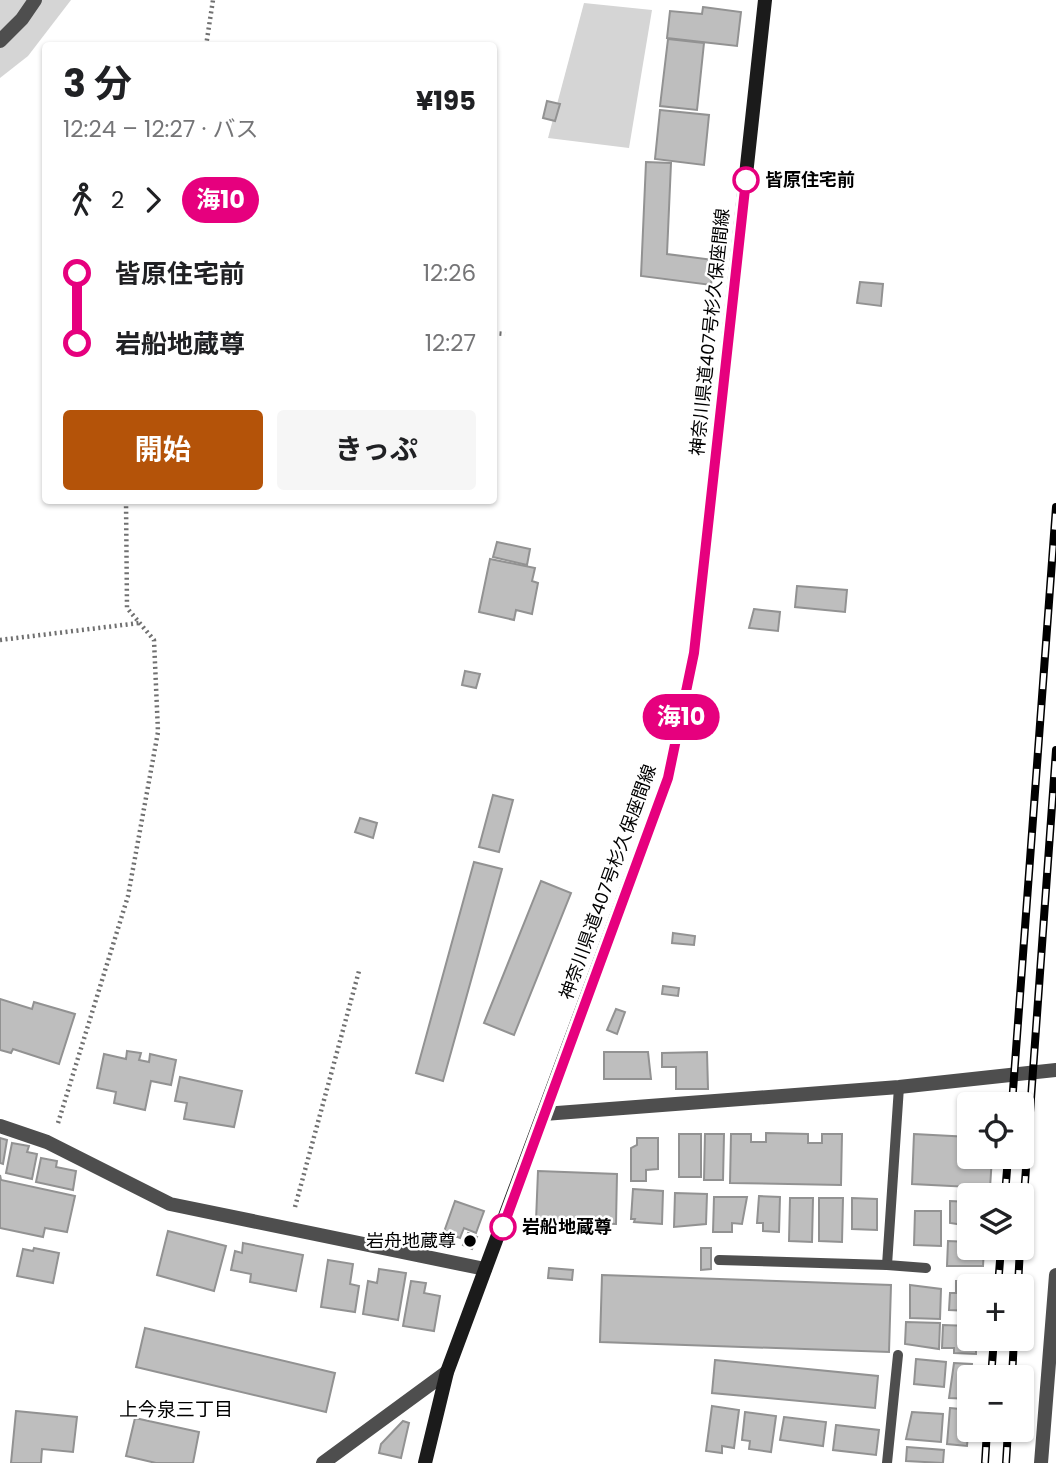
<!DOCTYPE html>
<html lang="ja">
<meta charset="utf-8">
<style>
:root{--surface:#fff;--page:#f6f6f6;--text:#202124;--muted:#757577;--accent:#b45309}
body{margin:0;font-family:Poppins,"Noto Sans JP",sans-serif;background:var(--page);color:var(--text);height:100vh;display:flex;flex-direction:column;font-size:26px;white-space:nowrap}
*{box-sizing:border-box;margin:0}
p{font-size:23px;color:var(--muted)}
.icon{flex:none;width:38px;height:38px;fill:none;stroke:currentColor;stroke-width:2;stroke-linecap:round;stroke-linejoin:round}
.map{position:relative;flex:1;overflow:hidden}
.panel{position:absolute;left:42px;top:42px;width:455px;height:462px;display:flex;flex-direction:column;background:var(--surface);border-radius:7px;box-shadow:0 2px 5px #0004}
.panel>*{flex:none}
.badge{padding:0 14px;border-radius:23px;font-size:24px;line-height:46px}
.controls{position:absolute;left:957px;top:1092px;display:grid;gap:14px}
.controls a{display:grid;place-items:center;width:77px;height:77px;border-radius:7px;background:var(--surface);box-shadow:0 2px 5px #0004;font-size:35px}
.map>.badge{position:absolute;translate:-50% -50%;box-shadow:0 0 0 4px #fff}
.legs{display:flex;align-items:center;gap:10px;height:77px;padding:0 21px;font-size:23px}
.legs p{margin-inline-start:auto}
.summary{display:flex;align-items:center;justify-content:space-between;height:119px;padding:0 21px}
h1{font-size:38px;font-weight:700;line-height:52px}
.primary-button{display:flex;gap:14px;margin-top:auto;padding:14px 21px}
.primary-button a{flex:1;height:80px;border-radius:7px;background:var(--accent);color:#fff;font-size:28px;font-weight:700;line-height:80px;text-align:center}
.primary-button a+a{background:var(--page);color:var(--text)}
ul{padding:0 21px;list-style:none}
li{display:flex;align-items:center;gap:24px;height:70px;font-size:26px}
li i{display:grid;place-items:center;width:10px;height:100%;margin:0 9px;background:currentColor}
li i::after{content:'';width:18px;height:18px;margin:-9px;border:5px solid;border-radius:50%;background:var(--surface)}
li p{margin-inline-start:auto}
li:first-child i{background:linear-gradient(#0000 50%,currentColor 0)}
li:last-child i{background:linear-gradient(currentColor 50%,#0000 0)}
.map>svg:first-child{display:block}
.green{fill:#d5d5d5}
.building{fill:#bebebe;stroke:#929292;stroke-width:2}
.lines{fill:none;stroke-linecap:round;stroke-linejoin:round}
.path{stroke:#707070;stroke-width:4.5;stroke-dasharray:2 3.5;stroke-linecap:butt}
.lane{stroke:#4e4e4e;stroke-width:10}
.street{stroke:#4e4e4e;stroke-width:14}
.secondary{stroke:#1b1b1b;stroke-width:14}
.rail-casing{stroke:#000;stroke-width:8}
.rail{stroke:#fff;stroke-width:5;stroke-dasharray:16;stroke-linecap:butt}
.line-1-casing{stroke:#fff;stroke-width:16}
.line-1{stroke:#e6007e;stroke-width:10}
.stop-1-dot{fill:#fff;stroke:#e6007e;stroke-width:3.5}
.poi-dot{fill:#000;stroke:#fff;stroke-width:2.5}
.labels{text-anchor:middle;stroke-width:5;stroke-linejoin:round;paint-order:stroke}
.stop-label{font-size:18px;font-weight:bold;fill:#000;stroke:#fff;text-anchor:start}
.street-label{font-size:18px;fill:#000;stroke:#fff}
.poi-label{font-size:18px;fill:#000;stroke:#fff;text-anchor:end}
.neighbourhood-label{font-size:19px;fill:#000;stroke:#fff}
</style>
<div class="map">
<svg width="1056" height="1463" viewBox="0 0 1056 1463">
<rect width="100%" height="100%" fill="#fff"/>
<g class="green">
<polygon points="0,0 71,0 28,56 0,78"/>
<polygon points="584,3 652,10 629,148 548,138"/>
</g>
<g class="building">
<polygon points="703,7 741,12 737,46 667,38 670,11 702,14"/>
<polygon points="668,39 704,43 697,110 660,106"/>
<polygon points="547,101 560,104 555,121 543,118"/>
<polygon points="660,110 709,115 704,165 655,159"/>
<polygon points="646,162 671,163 667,254 714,260 711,285 641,276"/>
<polygon points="860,282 883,284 881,306 857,303"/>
<polygon points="497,542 530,549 527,565 493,557"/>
<polygon points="490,559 535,568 532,581 538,583 532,614 516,610 514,620 479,612"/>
<polygon points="797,586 847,590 845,612 795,607"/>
<polygon points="754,609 780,612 778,631 749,628"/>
<polygon points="465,671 480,674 476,688 462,685"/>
<polygon points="493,795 513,800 499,852 479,847"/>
<polygon points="360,818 377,823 373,838 355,832"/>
<polygon points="474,862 502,869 443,1081 416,1073"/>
<polygon points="541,881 571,893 514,1035 484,1023"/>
<polygon points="673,933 695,936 694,945 672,943"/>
<polygon points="663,986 679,988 678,996 662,994"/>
<polygon points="0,999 32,1009 34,1002 75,1014 59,1064 13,1049 11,1053 0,1050"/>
<polygon points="616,1009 625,1012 617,1034 607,1030"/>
<polygon points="127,1051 141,1053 139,1060 149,1062 150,1054 176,1060 171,1085 151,1081 145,1110 114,1103 116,1092 97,1088 104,1054 126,1059"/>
<polygon points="604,1052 648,1052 651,1079 604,1079"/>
<polygon points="707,1052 708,1089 676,1089 676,1067 662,1067 662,1053"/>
<polygon points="180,1077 242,1091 234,1127 184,1119 187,1103 175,1101"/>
<polygon points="766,1133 808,1134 808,1143 822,1143 822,1134 842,1134 841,1185 730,1183 731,1134 751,1134 751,1142 766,1142"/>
<rect x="679" y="1134" width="22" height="43"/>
<polygon points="705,1134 724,1134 723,1180 704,1180"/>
<polygon points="914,1134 970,1137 970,1157 992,1157 990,1188 912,1184"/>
<polygon points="0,1138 7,1140 3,1164 0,1163"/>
<polygon points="637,1138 658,1138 658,1169 646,1170 646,1181 631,1181 631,1148 637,1145"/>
<polygon points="12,1143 29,1146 27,1152 37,1154 32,1179 6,1173"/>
<polygon points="41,1158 57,1161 56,1167 76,1171 73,1190 36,1182"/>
<polygon points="538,1171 617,1174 616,1224 536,1221"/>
<polygon points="0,1175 1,1180 75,1196 67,1232 45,1228 43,1237 0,1228"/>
<polygon points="633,1189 663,1191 662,1224 634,1222 635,1219 631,1219"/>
<polygon points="675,1193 707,1194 706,1224 674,1227"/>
<polygon points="759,1196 780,1197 779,1232 763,1231 763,1223 757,1223"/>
<polygon points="714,1197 747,1197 742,1224 732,1223 732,1232 713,1232"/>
<polygon points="790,1198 813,1198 812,1242 789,1241"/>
<polygon points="819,1198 843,1198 842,1242 819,1241"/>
<polygon points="852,1198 877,1199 877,1230 852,1229"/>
<polygon points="455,1201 484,1211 476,1233 464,1228 460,1238 444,1232"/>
<polygon points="950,1201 970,1202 970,1226 950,1223"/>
<polygon points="915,1211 941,1211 941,1246 914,1245"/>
<polygon points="168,1231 226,1246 214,1291 157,1275"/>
<polygon points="468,1233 477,1237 472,1249 463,1245"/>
<polygon points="948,1241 970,1242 970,1248 984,1248 983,1266 947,1266"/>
<polygon points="243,1243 303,1255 296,1291 250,1282 251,1274 231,1270 235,1251 242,1253"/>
<polygon points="34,1248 59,1253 53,1283 17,1276 23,1249 33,1251"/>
<polygon points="701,1248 711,1248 711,1269 701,1270"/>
<polygon points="328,1260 353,1264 350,1284 359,1286 355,1312 321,1307"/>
<polygon points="549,1268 573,1270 572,1280 548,1278"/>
<polygon points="379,1269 406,1273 398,1320 363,1314 368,1281 377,1283"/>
<polygon points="602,1275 891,1285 889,1352 600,1342"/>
<polygon points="411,1281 426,1283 424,1293 440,1296 434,1331 403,1326"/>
<polygon points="956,1281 982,1281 982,1286 970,1286 970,1311 949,1310 950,1293 956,1293"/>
<polygon points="910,1285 941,1289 940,1319 910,1318"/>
<polygon points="906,1322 940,1323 939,1349 905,1344"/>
<polygon points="943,1325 970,1326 970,1339 976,1339 976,1354 954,1353 954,1348 942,1348"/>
<polygon points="145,1328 335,1373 326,1412 136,1367"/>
<polygon points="916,1359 946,1362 944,1387 914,1384"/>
<polygon points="715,1360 878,1376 875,1408 712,1393"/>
<polygon points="954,1363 972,1364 971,1375 976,1377 970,1377 970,1399 949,1398"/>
<polygon points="712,1406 739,1410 734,1448 722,1446 722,1453 706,1451"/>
<polygon points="950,1408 970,1410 967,1446 947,1444"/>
<polygon points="16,1411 77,1417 73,1452 42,1449 41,1463 11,1463"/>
<polygon points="745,1412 776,1416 771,1452 749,1449 750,1441 742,1440"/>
<polygon points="912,1412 943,1414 941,1442 906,1439"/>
<polygon points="784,1417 826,1422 823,1446 780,1440"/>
<polygon points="135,1418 199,1432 193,1463 156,1463 126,1456"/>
<polygon points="403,1421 409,1423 401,1458 379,1453 381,1444"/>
<polygon points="836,1425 879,1430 876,1455 833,1450"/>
<polygon points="907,1447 944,1450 943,1463 906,1461"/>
</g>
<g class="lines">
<g class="path">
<polyline points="206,46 213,0"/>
<polyline points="494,333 505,334"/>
<polyline points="0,640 139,623"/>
<polyline points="58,1123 128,896 158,732 154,640 127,608 126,500"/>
<polyline points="295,1207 359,971"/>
</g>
<g class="lane">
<polyline points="899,1087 887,1265 926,1268"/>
<polyline points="719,1260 887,1265"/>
<polyline points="887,1463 898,1355"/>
</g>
<g class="street">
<polyline points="0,41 22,19 35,0"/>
<polyline points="544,1114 899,1087 1056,1070"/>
<polyline points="0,1126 47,1142 170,1204 485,1269"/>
<polyline points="323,1463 447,1372"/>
<polyline points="1041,1463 1056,1275"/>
</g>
<polyline class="secondary" points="425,1463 447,1372 668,778 694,653 765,0"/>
<defs>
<g id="rail">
<polyline points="1012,1104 1056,507"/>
<polyline points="1005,1195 1008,1157"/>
<polyline points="1022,1224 1056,750"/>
<polyline points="998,1286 1001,1248"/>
<polyline points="1018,1286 1020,1248"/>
<polyline points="991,1377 994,1339"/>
<polyline points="1012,1377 1014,1339"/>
<polyline points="985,1463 987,1430"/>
<polyline points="1006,1463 1008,1430"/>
</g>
</defs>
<use href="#rail" class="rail-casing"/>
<use href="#rail" class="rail"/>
</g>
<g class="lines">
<defs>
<polyline id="line-1" points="503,1227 668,778 694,653 746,180"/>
</defs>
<use href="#line-1" class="line-1-casing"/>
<use href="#line-1" class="line-1"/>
</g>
<g class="stop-1-dot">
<circle cx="746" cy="180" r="12"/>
<circle cx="503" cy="1227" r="12"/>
</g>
<circle class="poi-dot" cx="470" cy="1241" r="7"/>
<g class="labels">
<g class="stop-label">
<text x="765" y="186">皆原住宅前</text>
<text x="522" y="1233">岩船地蔵尊</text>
</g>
<g class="street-label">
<text transform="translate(710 332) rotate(-84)" y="6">神奈川県道407号杉久保座間線</text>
<text transform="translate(608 882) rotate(-70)" y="6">神奈川県道407号杉久保座間線</text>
</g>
<g class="poi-label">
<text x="456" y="1247">岩舟地蔵尊</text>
</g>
<g class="neighbourhood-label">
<text x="176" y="1416">上今泉三丁目</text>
</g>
</g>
</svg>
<div class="controls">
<a><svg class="icon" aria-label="locate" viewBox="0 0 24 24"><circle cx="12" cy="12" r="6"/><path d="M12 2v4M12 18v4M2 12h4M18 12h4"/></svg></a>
<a><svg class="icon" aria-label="layers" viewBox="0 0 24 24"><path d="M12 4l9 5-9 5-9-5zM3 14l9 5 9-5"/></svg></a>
<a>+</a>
<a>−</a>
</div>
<b class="badge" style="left:681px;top:717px;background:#e6007e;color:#fff">海10</b>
<section class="panel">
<div class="summary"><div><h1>3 分</h1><p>12:24 – 12:27 · バス</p></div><b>¥195</b></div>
<div class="legs"><svg class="icon" aria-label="walk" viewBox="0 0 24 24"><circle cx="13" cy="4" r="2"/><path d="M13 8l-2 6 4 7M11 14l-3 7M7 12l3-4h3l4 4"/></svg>2<svg class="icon" aria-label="forward" viewBox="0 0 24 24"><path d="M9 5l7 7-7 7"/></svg><b class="badge" style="background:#e6007e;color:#fff">海10</b></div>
<ul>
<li><i style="color:#e6007e"></i><b>皆原住宅前</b><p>12:26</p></li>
<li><i style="color:#e6007e"></i><b>岩船地蔵尊</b><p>12:27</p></li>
</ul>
<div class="primary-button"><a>開始</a><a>きっぷ</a></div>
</section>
</div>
